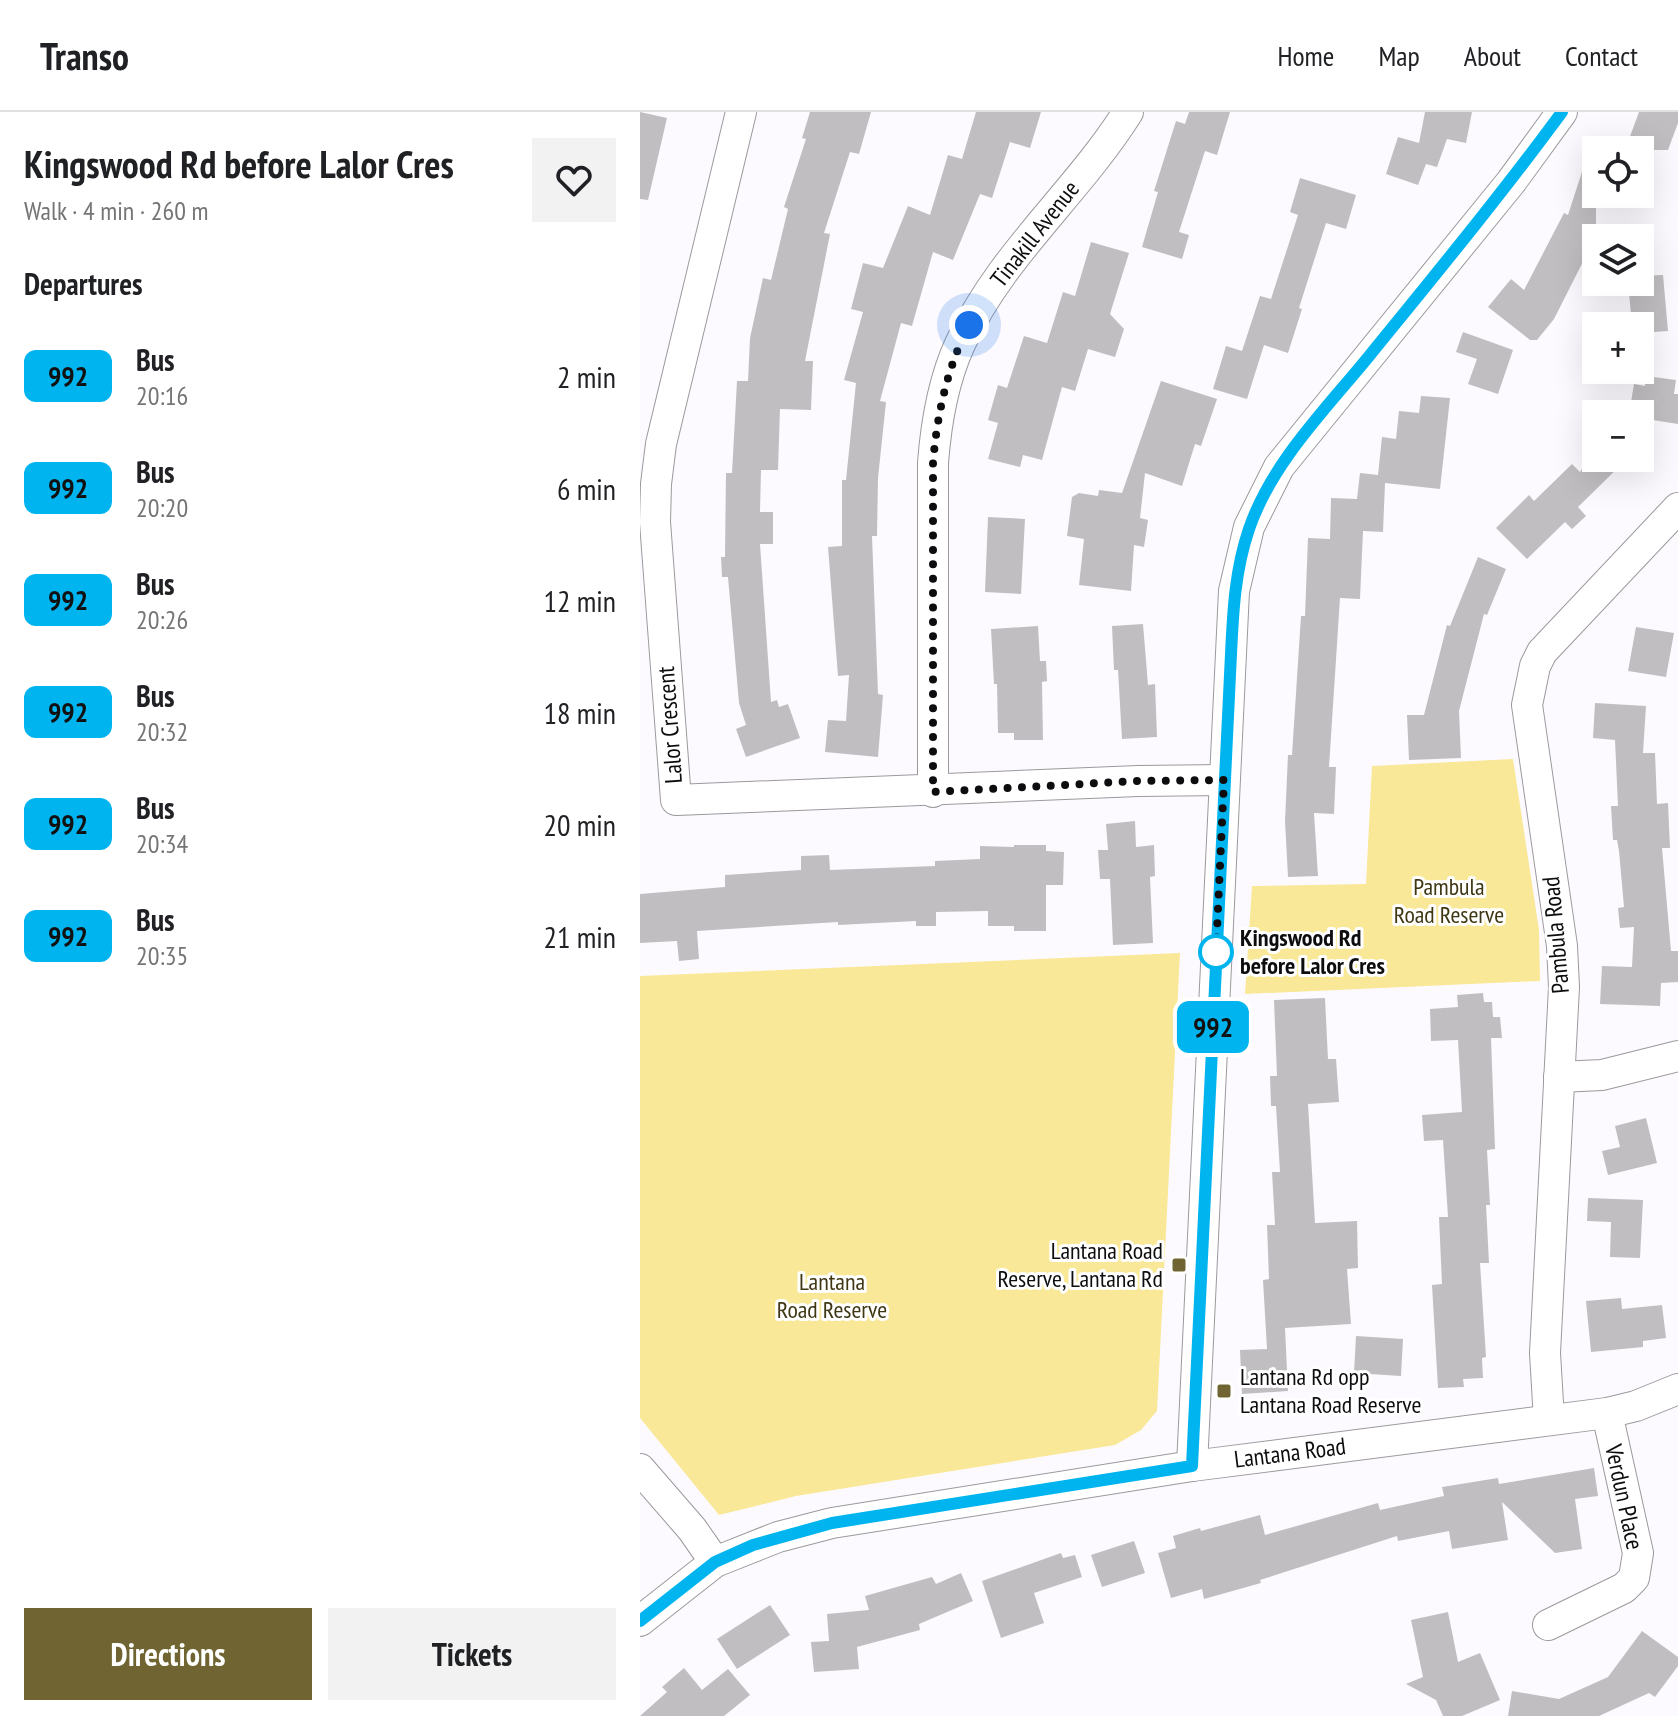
<!DOCTYPE html>
<meta charset="utf-8">
<style>
:root{--surface:#fff;--page:#f2f2f2;--text:#202124;--muted:#757577;--line:#e0e0e0;--accent:#706532}
body{margin:0;font-family:"PT Sans Narrow",sans-serif;background:var(--page);color:var(--text);height:100vh;display:flex;flex-direction:column;font-size:30px;white-space:nowrap}
*{box-sizing:border-box;margin:0}
p{font-size:26px;color:var(--muted)}
.icon{flex:none;width:44px;height:44px;fill:none;stroke:currentColor;stroke-width:2;stroke-linecap:round;stroke-linejoin:round}
.map{position:relative;flex:1;overflow:hidden}
.panel{display:flex;flex-direction:column;background:var(--surface);width:640px}
.panel>*{flex:none}
.badge{padding:0 16px;border-radius:12px;font-size:28px;line-height:52px}
.tools{position:absolute;left:942px;top:24px;display:grid;gap:16px}
.tools a{display:grid;place-items:center;width:72px;height:72px;border-radius:0px;background:var(--surface);box-shadow:0 8px 32px #0002;font-size:40px}
.you{position:absolute;width:40px;height:40px;margin:-20px;border:6px solid #fff;border-radius:50%;background:#1a73e8;box-shadow:0 0 0 12px #1a73e833}
.map>.badge{position:absolute;translate:-50% -50%;box-shadow:0 0 0 4px #fff}
h2{padding:0 24px;font-size:30px;line-height:72px}
.round{display:grid;place-items:center;flex:none;width:84px;height:84px;border-radius:0px;background:var(--page)}
.head{display:flex;align-items:center;justify-content:space-between;height:136px;padding:0 24px}
h1{font-size:38px;font-weight:800;line-height:60px}
.button{display:flex;gap:16px;margin-top:auto;padding:16px 24px}
.button a{flex:1;height:92px;border-radius:0px;background:var(--accent);color:#fff;font-size:32px;font-weight:800;line-height:92px;text-align:center}
.button a+a{background:var(--page);color:var(--text)}
ul{padding:0;list-style:none}
li{display:flex;align-items:center;gap:24px;height:112px;padding:0 24px}
li div{flex:1}
li b{display:block;font-size:30px}
li em{font-style:normal}
li .badge{min-width:88px;font-weight:700;text-align:center}
header{display:flex;align-items:center;gap:48px;box-sizing:border-box;height:112px;padding:0 40px;background:var(--surface);border-bottom:2px solid var(--line)}
header strong{font-size:38px}
nav{display:flex;gap:44px;margin-inline-start:auto;font-size:28px}
main{display:flex;flex:1;min-height:0}
.map>svg:first-child{display:block}
.green{fill:#f9e898}
.building{fill:#c1bec2}
.lines{fill:none;stroke-linecap:round;stroke-linejoin:round}
.minor-casing{stroke:#9c999d;stroke-width:32}
.minor{stroke:#fff;stroke-width:30}
.line-casing{stroke:#fff;stroke-width:18}
.line{stroke:#00b5ef;stroke-width:12}
.walk{stroke:#0d0c0e;stroke-width:8;stroke-dasharray:0 14.4}
.stop-dot{fill:#fff;stroke:#00b5ef;stroke-width:4}
.poi-dot{fill:#706532;stroke:#fff;stroke-width:3}
.labels{text-anchor:middle;stroke-width:6;stroke-linejoin:round;paint-order:stroke}
.street-label{font-size:24px;fill:#0d0c0e;stroke:#fff}
.park-label{font-size:24px;fill:#3f3713;stroke:#fff}
.stop-label{font-size:24px;font-weight:bold;fill:#0d0c0e;stroke:#fff;text-anchor:start}
.poi-label{font-size:24px;fill:#0d0c0e;stroke:#fff;text-anchor:end}
</style>
<header>
<strong>Transo</strong>
<nav><a>Home</a><a>Map</a><a>About</a><a>Contact</a></nav>
</header>
<main>
<section class="panel">
<div class="head"><div><h1>Kingswood Rd before Lalor Cres</h1><p>Walk · 4 min · 260 m</p></div><a class="round"><svg class="icon" aria-label="heart" viewBox="0 0 24 24"><path d="M12 20l-8-8c-3-5 5-10 8-4 3-6 11-1 8 4z"/></svg></a></div>
<h2>Departures</h2>
<ul>
<li><span class="badge" style="background:#00b5ef;color:#111">992</span><div><b>Bus</b><p>20:16</p></div><em>2 min</em></li>
<li><span class="badge" style="background:#00b5ef;color:#111">992</span><div><b>Bus</b><p>20:20</p></div><em>6 min</em></li>
<li><span class="badge" style="background:#00b5ef;color:#111">992</span><div><b>Bus</b><p>20:26</p></div><em>12 min</em></li>
<li><span class="badge" style="background:#00b5ef;color:#111">992</span><div><b>Bus</b><p>20:32</p></div><em>18 min</em></li>
<li><span class="badge" style="background:#00b5ef;color:#111">992</span><div><b>Bus</b><p>20:34</p></div><em>20 min</em></li>
<li><span class="badge" style="background:#00b5ef;color:#111">992</span><div><b>Bus</b><p>20:35</p></div><em>21 min</em></li>
</ul>
<div class="button"><a>Directions</a><a>Tickets</a></div>
</section>
<div class="map">
<svg width="1038" height="1604" viewBox="0 0 1038 1604">
<rect width="100%" height="100%" fill="#fdfaff"/>
<g class="green">
<polygon points="873,647 899,818 900,869 605,882 612,774 726,772 732,654"/>
<polygon points="540,841 517,1299 501,1318 475,1333 156,1384 79,1403 0,1306 0,864"/>
</g>
<g class="building">
<polygon points="0,0 27,6 8,88 0,87"/>
<polygon points="170,0 231,0 219,42 210,40 184,121 190,122 165,249 173,249 171,298 140,297 138,358 121,358 120,400 133,400 133,432 120,432 131,590 137,588 139,595 148,592 160,626 106,645 96,617 106,613 99,591 88,465 82,465 81,445 85,445 86,361 92,361 97,269 108,269 110,226 123,166 131,168 148,97 144,95 166,27 162,26"/>
<polygon points="336,0 401,0 390,36 370,30 352,86 340,82 313,148 293,140 272,214 261,211 240,289 246,290 238,366 237,424 232,424 238,582 243,583 238,645 185,640 188,608 206,609 209,563 198,564 188,435 202,434 202,368 206,368 216,271 204,268 223,200 211,197 223,151 243,156 268,94 290,103 308,43 322,47"/>
<polygon points="549,0 590,0 577,43 565,39 539,120 549,123 542,147 502,135 518,80 514,79 536,9 545,12"/>
<polygon points="785,0 832,0 826,31 807,27 797,55 786,52 778,73 746,62 758,25 779,31"/>
<polygon points="999,0 1038,0 1038,11 1028,38 985,38"/>
<polygon points="952,29 956,30 956,124 914,207 897,228 890,228 848,195 871,167 884,178 924,101 928,103"/>
<polygon points="660,66 716,83 706,117 686,111 659,196 662,197 648,241 624,233 607,287 573,277 586,234 602,239 620,184 631,187 658,103 650,100"/>
<polygon points="451,130 489,141 470,202 484,217 475,245 448,237 435,279 422,275 402,348 383,343 380,355 348,347 358,311 348,308 358,273 367,276 384,224 407,231 423,180 435,184"/>
<polygon points="1023,163 1028,219 1000,221 1000,214 992,214 988,170 1000,170 1000,164"/>
<polygon points="823,220 873,238 858,282 828,272 837,247 816,240"/>
<polygon points="1006,264 1036,268 1034,282 1038,282 1038,312 1000,306 1000,302 989,302 994,272 1005,274"/>
<polygon points="521,269 577,287 561,334 555,332 542,374 505,361 500,406 508,408 504,435 494,433 491,479 439,473 444,427 427,424 432,385 439,381 458,384 459,378 482,381"/>
<polygon points="781,284 810,286 800,377 745,371 743,420 723,419 720,487 700,486 689,655 696,655 694,702 674,701 678,764 648,765 645,709 648,643 652,643 661,504 665,504 668,426 690,427 691,386 717,387 720,361 738,363 742,325 756,327 759,299 779,301"/>
<polygon points="949,346 988,346 938,395 946,404 932,417 925,410 887,447 856,416 889,383 894,389 932,352 940,360"/>
<polygon points="348,405 385,407 381,482 345,480"/>
<polygon points="838,445 866,457 847,503 844,502 819,599 821,646 769,648 767,603 784,603 807,513 810,514"/>
<polygon points="503,512 508,573 515,572 517,625 482,627 478,558 474,558 472,514"/>
<polygon points="398,514 400,549 406,549 407,569 402,570 403,628 374,628 374,621 358,621 357,572 354,572 351,517"/>
<polygon points="996,515 1034,521 1026,565 988,559"/>
<polygon points="955,591 1006,594 1003,641 1015,641 1017,692 1028,691 1030,736 1022,736 1031,839 1038,839 1038,870 1021,871 1020,894 960,892 962,854 992,855 994,815 980,816 978,796 984,795 979,739 977,728 973,728 971,694 978,694 975,628 953,626"/>
<polygon points="495,709 496,735 514,733 515,764 510,765 513,831 473,833 470,767 460,767 458,738 468,738 466,712"/>
<polygon points="374,733 406,733 406,739 424,740 423,773 406,773 406,819 374,819 374,814 348,814 348,799 296,800 296,814 276,814 276,809 198,813 198,810 57,819 59,847 39,849 37,829 0,831 0,782 85,775 85,763 161,758 161,744 189,743 190,758 295,754 295,749 340,747 340,734 374,735"/>
<polygon points="843,881 844,890 852,890 853,905 860,905 862,926 851,926 855,1037 847,1038 850,1093 846,1093 849,1151 840,1151 846,1245 842,1246 843,1266 823,1267 824,1275 798,1276 792,1173 802,1172 799,1105 808,1105 803,1028 784,1029 782,1003 822,1000 818,928 791,929 790,897 818,895 817,883"/>
<polygon points="685,886 688,947 696,947 699,990 668,992 675,1111 717,1109 718,1156 707,1157 711,1212 645,1216 648,1279 602,1282 600,1238 627,1237 623,1168 629,1167 627,1113 635,1113 632,1060 640,1060 636,994 631,994 630,964 637,964 634,888"/>
<polygon points="1006,1006 1017,1051 968,1063 962,1039 980,1035 975,1014"/>
<polygon points="948,1086 1003,1088 1000,1146 970,1145 971,1110 947,1109"/>
<polygon points="981,1186 982,1197 1022,1193 1026,1226 1003,1229 1003,1235 951,1240 946,1189"/>
<polygon points="716,1224 763,1227 761,1264 714,1261"/>
<polygon points="954,1356 958,1384 935,1387 942,1437 915,1441 862,1390 868,1428 812,1437 809,1419 758,1429 757,1424 620,1468 621,1471 564,1487 562,1477 531,1486 518,1441 536,1436 533,1424 560,1416 561,1419 620,1403 625,1423 738,1391 740,1398 804,1384 802,1375 858,1366 859,1372"/>
<polygon points="494,1429 505,1461 462,1475 451,1443"/>
<polygon points="421,1441 423,1446 435,1443 442,1465 394,1481 404,1511 361,1526 342,1469"/>
<polygon points="321,1461 333,1489 279,1512 280,1518 217,1535 219,1557 174,1560 171,1530 189,1529 187,1502 229,1498 225,1484 292,1465 296,1472"/>
<polygon points="130,1493 150,1523 97,1557 77,1527"/>
<polygon points="808,1500 818,1550 840,1541 860,1588 822,1604 803,1604 796,1588 766,1572 783,1565 771,1508"/>
<polygon points="1002,1519 1038,1545 1038,1554 1015,1585 1009,1581 959,1604 868,1604 872,1579 919,1587 968,1565"/>
<polygon points="44,1556 62,1578 88,1557 110,1583 84,1604 0,1604 27,1580 22,1575"/>
</g>
<g class="lines">
<defs>
<g id="minor">
<polyline points="101,0 21,332 16,372 15,410 36,688 498,669 584,668"/>
<path d="M293,680V351C296,311 303,269 320,232C360,144 437,81 488,0"/>
<polyline points="919,965 962,963 1038,944"/>
<polyline points="909,1308 905,1241 924,875 922,834 887,593 895,554 902,540 1038,396"/>
<polyline points="552,1354 594,479 609,415 639,355 871,70 922,0"/>
<polyline points="0,1357 52,1417 75,1450"/>
<polyline points="0,1509 75,1450 138,1425 192,1411 552,1354 967,1301 996,1294 1038,1277"/>
<polyline points="908,1513 984,1476 994,1466 998,1441 967,1301"/>
</g>
</defs>
<use href="#minor" class="minor-casing"/>
<use href="#minor" class="minor"/>
</g>
<g class="lines">
<defs>
<path id="line" d="M0,1509L75,1450L113,1433L192,1411L552,1354L591,542C593,499 595,458 609,417C632,350 686,297 730,243C795,163 861,83 922,0"/>
</defs>
<use href="#line" class="line-casing"/>
<use href="#line" class="line"/>
<path class="walk" d="M329,213C307,256 297,303 293,351V680L498,669L584,668L576,840"/>
</g>
<circle class="stop-dot" cx="576" cy="840" r="16"/>
<g class="poi-dot">
<rect x="531" y="1145" width="16" height="16" rx="4"/>
<rect x="576" y="1271" width="16" height="16" rx="4"/>
</g>
<g class="labels">
<g class="street-label">
<text transform="translate(395 122) rotate(-52)" y="8">Tinakill Avenue</text>
<text transform="translate(30 613) rotate(-94)" y="8">Lalor Crescent</text>
<text transform="translate(916 823) rotate(-95)" y="8">Pambula Road</text>
<text transform="translate(650 1341) rotate(-7)" y="8">Lantana Road</text>
<text transform="translate(984 1385) rotate(78)" y="8">Verdun Place</text>
</g>
<g class="park-label">
<text x="809" y="783">Pambula<tspan x="809" dy="28">Road Reserve</tspan></text>
<text x="192" y="1178">Lantana<tspan x="192" dy="28">Road Reserve</tspan></text>
</g>
<g class="stop-label">
<text x="600" y="834">Kingswood Rd<tspan x="600" dy="28">before Lalor Cres</tspan></text>
</g>
<g class="poi-label">
<text x="523" y="1147">Lantana Road<tspan x="523" dy="28">Reserve, Lantana Rd</tspan></text>
<text x="600" y="1273" text-anchor="start">Lantana Rd opp<tspan x="600" dy="28">Lantana Road Reserve</tspan></text>
</g>
</g>
</svg>
<div class="tools">
<a><svg class="icon" aria-label="locate" viewBox="0 0 24 24"><circle cx="12" cy="12" r="6"/><path d="M12 2v4M12 18v4M2 12h4M18 12h4"/></svg></a>
<a><svg class="icon" aria-label="layers" viewBox="0 0 24 24"><path d="M12 4l9 5-9 5-9-5zM3 14l9 5 9-5"/></svg></a>
<a>+</a>
<a>−</a>
</div>
<div class="you" style="left:329px;top:213px"></div>
<b class="badge" style="left:573px;top:915px;background:#00b5ef;color:#111">992</b>
</div>
</main>
